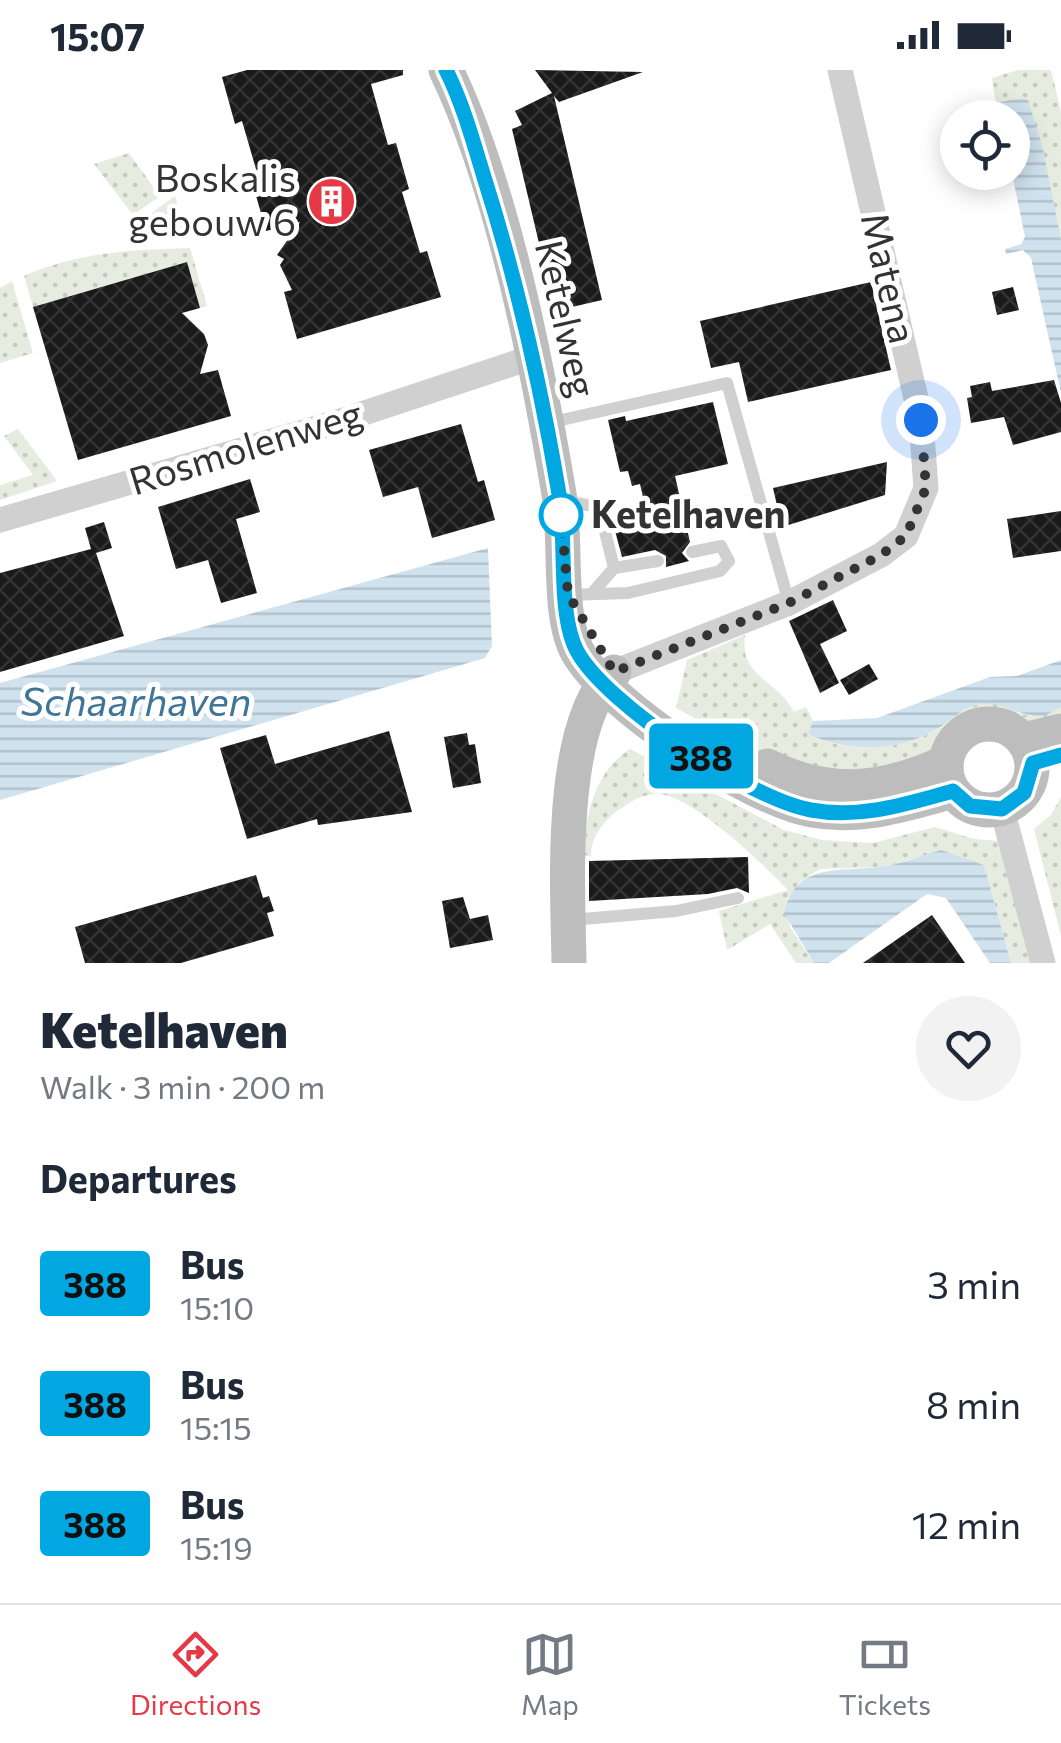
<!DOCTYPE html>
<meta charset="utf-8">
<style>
:root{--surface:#fff;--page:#f2f2f3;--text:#1f2937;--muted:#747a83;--line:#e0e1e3;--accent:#e63946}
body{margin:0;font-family:Commissioner,sans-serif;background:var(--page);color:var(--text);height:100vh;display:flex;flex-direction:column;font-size:38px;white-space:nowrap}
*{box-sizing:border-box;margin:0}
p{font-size:32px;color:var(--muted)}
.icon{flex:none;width:55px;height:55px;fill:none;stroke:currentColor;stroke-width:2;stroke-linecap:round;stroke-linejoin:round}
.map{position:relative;height:893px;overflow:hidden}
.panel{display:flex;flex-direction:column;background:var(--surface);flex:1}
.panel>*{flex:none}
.badge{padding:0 20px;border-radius:8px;font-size:35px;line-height:65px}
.fabs{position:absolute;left:940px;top:30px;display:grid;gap:20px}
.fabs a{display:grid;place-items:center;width:90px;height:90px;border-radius:50%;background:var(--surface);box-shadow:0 5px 25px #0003;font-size:50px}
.you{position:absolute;width:50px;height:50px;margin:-25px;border:8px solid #fff;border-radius:50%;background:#1a73e8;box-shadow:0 0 0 15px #1a73e833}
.map>.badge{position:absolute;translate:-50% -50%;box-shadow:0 0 0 5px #fff}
h2{padding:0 40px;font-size:38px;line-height:90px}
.round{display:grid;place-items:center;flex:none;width:105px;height:105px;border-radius:52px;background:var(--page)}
.summary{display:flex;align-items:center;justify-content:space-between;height:170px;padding:0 40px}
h1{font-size:48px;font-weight:800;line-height:75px}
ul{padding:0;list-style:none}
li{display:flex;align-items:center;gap:30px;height:120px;padding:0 40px}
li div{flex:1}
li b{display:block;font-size:38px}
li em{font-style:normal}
li .badge{min-width:110px;font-weight:700;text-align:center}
.status{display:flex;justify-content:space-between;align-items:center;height:70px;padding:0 50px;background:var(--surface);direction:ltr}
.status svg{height:28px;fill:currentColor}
.tab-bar{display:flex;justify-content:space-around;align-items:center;height:140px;border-top:2px solid var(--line);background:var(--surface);font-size:28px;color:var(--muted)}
.tab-bar a{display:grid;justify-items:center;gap:5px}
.tab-bar .active{color:var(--accent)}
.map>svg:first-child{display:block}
.grass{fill:url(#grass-dots)}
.water{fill:url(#water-rules)}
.building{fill:url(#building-cross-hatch)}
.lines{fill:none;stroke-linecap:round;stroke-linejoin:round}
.lane{stroke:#d0d0d0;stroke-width:12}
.street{stroke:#d0d0d0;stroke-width:25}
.secondary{stroke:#bdbdbd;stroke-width:35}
.line-casing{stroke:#fff;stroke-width:22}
.line{stroke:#00a7e1;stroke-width:15}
.walk{stroke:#333;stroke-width:10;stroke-dasharray:0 18}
.stop-dot{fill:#fff;stroke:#00a7e1;stroke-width:5}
.labels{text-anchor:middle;stroke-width:10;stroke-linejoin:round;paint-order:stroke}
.poi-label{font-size:38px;fill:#333;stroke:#fff;text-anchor:end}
.street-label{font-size:38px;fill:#333;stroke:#fff}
.stop-label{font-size:38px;font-weight:bold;fill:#333;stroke:#fff;text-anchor:start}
.water-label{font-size:40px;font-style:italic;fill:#3f7597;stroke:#fff}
</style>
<div class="status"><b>15:07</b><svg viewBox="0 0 49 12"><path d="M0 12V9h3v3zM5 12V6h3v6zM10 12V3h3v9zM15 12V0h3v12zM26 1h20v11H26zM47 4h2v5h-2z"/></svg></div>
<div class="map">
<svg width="1061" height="893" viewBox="0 0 1061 893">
<defs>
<pattern id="grass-dots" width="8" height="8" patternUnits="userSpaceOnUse" patternTransform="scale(2.5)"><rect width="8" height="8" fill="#e6ecdf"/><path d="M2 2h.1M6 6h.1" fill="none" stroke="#c6cbc0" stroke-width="1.8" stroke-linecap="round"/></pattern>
<pattern id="water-rules" width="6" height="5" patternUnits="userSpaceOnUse" patternTransform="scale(2.5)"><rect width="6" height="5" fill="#cfe2ee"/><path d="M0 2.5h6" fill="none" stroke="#b2c2cd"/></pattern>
<pattern id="building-cross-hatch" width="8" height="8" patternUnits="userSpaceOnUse" patternTransform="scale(2.5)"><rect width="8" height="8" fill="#1a1a1a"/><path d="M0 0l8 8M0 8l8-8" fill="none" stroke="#333"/></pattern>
</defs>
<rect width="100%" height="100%" fill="#fff"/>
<g class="grass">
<polygon points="1018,0 1051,0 1061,42 1061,170 1020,28 996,33 992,8"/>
<polygon points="129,83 160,126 133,145 94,94"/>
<polygon points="175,126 186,160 139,163 135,155"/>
<path d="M190,178L207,236L200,238L186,192L33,237L24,206C78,182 132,180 190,178Z"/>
<polygon points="12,211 33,283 0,293 0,218"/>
<polygon points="18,359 57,411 0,430 0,415 33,405 4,366"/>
<path d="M745,565C739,608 778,610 794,642L806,637L813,651L808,664C850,685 900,681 941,657C955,649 963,637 980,634C1005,630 1015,644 1032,646C1039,647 1053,639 1061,637V656L1021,658L996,648L974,650L953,664L939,685L882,709L783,695L676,638L687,590Z"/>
<path d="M630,679L784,760L822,770L873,773L935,757L974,769L999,771L1033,893H1011L984,795L941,781L883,797L820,799L799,813L787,830L790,857L814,893H796L770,854L727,880L719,841L788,820C764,795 693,726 659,724C642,723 630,732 617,741C603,751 590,770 591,786L582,785C587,744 593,703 630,679Z"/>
<polygon points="1061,727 1061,866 1034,759 1051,745"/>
</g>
<g class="water">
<polygon points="1020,28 1028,30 1043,79 1061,170 1061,323 1031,188 1023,180 1006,184 1005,179 1021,174 1025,167 1012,103 1012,48 999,47 996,33"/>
<polygon points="488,478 492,576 485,588 0,730 0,613"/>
<path d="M1061,590V637C1053,640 1050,645 1041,646C1022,648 1003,631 981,634C964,636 955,648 942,656C901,682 851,684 808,664L813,651L877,648L990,607L1017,606Z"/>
<path d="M941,780L984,795L1011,893H990L946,828L927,824L829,893H814L784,843C796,792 838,802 880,797C900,794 921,786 941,780Z"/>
</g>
<g class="building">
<polygon points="247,0 403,0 403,5 371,14 388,75 396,73 409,119 402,122 420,183 427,181 441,227 297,269 284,222 292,220 280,195 284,189 277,185 300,152 266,161 253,115 260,113 242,51 235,54 222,7"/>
<polygon points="535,0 643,2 559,32 554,26 602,230 555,241 512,59 522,55 515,41 552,23"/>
<polygon points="187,192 200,238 182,243 204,264 208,275 200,304 218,300 231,346 78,390 33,237"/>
<polygon points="871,212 891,300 748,332 739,292 711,298 700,251"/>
<polygon points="1013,217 1019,240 997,245 992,222"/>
<polygon points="1054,310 1061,333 1061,362 1013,375 1004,347 971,353 967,328 972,327 970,316 990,312 992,321"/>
<polygon points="713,332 728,394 675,406 690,472 682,483 689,491 666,497 666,486 655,480 622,487 614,457 648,449 640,414 632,416 628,401 620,402 608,350 625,346 626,351"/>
<polygon points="461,354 478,412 484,410 495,450 432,468 418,417 383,427 369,380"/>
<polygon points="887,392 885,425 782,457 773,418"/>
<polygon points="250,409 260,442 236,449 257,523 221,533 208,490 176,499 158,437"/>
<polygon points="1061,441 1061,481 1013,488 1007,449"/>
<polygon points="104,452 112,478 96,483 124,566 0,602 0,503 91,479 85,458"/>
<polygon points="833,530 847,561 820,574 839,613 820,623 789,551"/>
<polygon points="869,594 878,609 849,625 840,610"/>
<polygon points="389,661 412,742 318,755 317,749 247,769 220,678 266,665 275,694"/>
<polygon points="467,663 469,675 475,674 481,713 453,718 444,667"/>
<polygon points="748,787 749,823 737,818 708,824 589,831 589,791"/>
<polygon points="256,805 263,828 269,826 274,841 267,843 274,866 181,893 85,893 75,857"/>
<polygon points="463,827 470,849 488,845 493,870 450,878 442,831"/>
<polygon points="932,845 965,893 863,893"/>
</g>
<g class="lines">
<g class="lane">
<polyline points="548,353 727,313 789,533"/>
<polyline points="564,431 599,437 614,498 594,521"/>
<polyline points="614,498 658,491"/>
<polyline points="568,525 628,523 720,501 729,491 721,476 692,482"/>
<polyline points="571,850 676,841 738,828"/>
</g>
<g class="street">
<polyline points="0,450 334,353 533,287"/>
<polyline points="614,602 789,533 881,485 906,466 926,418 921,350 840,0"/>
<polyline points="1002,739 1043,893"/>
</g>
<g class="secondary">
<path d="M446,0C503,118 537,294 559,424C567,470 557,544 577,581C606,635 752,730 812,740C861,749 906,734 953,721"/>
<circle cx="989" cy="697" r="43"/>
<polyline points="1024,670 1061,661"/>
<path d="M767,696C829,727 884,721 946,692"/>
<path d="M569,893C568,819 557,656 614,602"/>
</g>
</g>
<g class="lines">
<defs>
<path id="line" d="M446,0C463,34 473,71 484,107C517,211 541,317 559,424C567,469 557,544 577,581C606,635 752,730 811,740C861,749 906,734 953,721L970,736L1002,739L1024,723L1033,693L1061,685"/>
</defs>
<use href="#line" class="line-casing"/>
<use href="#line" class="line"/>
<polyline class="walk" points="561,445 568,524 614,602 789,533 881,485 906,466 926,418 921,350"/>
</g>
<defs>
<symbol id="building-disc" viewBox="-11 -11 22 22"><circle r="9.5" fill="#e63946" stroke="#fff"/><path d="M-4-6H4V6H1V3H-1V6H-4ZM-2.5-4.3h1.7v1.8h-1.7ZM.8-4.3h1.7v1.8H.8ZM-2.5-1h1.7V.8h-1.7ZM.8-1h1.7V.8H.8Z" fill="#fff"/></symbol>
</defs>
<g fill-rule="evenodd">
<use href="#building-disc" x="304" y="104" width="55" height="55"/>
</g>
<circle class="stop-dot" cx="561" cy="445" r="20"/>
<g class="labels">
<g class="poi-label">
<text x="296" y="122">Boskalis<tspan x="296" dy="44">gebouw 6</tspan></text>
</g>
<g class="street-label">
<text transform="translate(888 208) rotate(77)" y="13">Matena</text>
<text transform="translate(565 249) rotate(77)" y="13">Ketelweg</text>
<text transform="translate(246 378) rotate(-17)" y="13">Rosmolenweg</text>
</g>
<g class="stop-label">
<text x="591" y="458">Ketelhaven</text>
</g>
<g class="water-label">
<text x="136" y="646">Schaarhaven</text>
</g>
</g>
</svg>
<div class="fabs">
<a><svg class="icon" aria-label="locate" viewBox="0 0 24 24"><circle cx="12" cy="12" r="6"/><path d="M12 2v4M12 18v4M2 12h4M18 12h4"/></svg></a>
</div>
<div class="you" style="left:921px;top:350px"></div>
<b class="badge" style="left:701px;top:686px;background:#00a7e1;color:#111">388</b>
</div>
<section class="panel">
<div class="summary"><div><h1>Ketelhaven</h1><p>Walk · 3 min · 200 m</p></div><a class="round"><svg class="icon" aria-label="heart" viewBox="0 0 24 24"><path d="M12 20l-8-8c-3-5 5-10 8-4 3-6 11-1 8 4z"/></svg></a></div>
<h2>Departures</h2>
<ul>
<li><span class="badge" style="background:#00a7e1;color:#111">388</span><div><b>Bus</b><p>15:10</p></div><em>3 min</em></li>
<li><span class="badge" style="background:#00a7e1;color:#111">388</span><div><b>Bus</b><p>15:15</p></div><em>8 min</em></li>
<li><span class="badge" style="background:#00a7e1;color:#111">388</span><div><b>Bus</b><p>15:19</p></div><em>12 min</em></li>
</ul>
</section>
<nav class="tab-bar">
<a class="active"><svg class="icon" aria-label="directions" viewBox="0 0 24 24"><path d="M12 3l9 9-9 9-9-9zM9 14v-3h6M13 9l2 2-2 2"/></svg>Directions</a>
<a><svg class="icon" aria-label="map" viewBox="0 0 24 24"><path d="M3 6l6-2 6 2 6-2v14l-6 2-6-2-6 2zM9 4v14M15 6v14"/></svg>Map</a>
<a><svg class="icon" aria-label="tickets" viewBox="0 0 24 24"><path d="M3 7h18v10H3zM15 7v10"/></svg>Tickets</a>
</nav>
